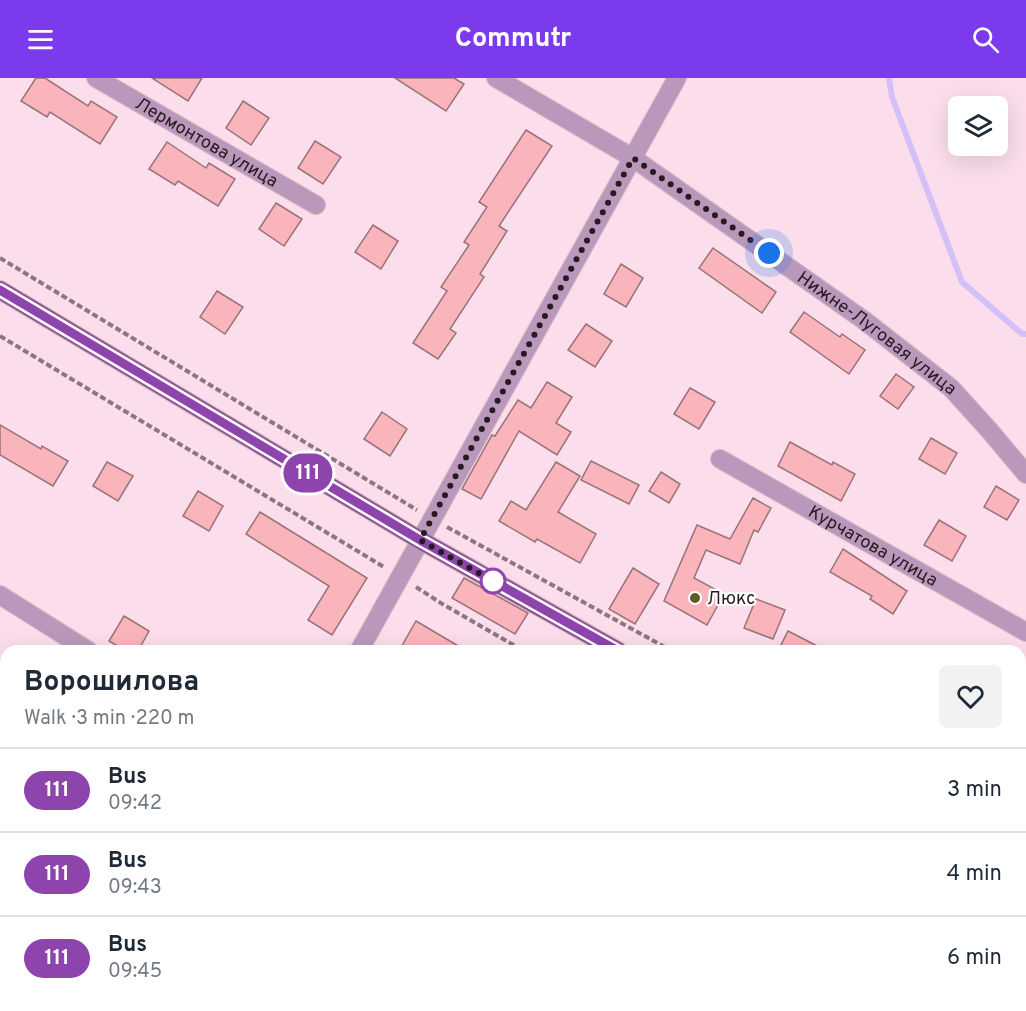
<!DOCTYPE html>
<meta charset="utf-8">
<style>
:root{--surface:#fff;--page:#f2f2f3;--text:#1f2937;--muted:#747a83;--line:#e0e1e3;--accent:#7c3aed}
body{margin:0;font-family:Overpass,sans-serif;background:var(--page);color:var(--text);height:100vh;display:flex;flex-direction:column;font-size:22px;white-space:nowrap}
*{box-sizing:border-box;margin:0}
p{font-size:20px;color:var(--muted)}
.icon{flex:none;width:33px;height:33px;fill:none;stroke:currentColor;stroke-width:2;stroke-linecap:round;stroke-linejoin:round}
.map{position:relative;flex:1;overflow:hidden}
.details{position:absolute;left:0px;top:567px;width:1026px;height:366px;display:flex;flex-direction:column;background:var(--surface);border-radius:18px 18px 0 0;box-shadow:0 6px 24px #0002}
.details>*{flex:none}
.badge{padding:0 12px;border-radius:20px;font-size:21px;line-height:39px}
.controls{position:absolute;left:948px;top:18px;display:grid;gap:12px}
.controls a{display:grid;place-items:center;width:60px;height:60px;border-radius:9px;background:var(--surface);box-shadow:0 6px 24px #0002;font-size:30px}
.you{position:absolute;width:30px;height:30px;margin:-15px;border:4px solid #fff;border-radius:50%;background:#1a73e8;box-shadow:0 0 0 9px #1a73e833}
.map>.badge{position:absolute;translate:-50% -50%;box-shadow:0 0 0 3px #fff}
.round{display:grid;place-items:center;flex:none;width:63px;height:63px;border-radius:9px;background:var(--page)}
.overview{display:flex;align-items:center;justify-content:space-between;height:102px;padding:0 24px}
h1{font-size:28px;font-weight:700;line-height:45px}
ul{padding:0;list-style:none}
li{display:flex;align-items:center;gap:18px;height:84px;padding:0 24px;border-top:2px solid var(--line)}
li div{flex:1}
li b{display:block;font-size:22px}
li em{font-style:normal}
li .badge{min-width:66px;font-weight:700;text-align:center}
header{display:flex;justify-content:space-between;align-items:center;height:78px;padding:0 24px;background:var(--accent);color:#fff;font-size:27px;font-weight:700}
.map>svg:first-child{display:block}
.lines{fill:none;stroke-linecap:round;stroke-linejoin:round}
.stream{stroke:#d4c0f8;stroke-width:6}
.building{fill:#f9b5bb;stroke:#987377;stroke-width:1.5}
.minor-casing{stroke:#d5bac6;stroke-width:20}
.major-casing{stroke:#d5bac6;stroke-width:20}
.path{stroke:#8c7781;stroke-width:4;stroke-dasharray:6 3;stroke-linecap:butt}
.minor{stroke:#ba98bb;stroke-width:18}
.major{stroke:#905494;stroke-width:18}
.line-casing{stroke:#fff;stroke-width:14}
.line{stroke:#8e44ad;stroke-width:9}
.walk{stroke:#271a20;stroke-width:6;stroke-dasharray:0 10.8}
.stop-dot{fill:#fff;stroke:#8e44ad;stroke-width:3}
.poi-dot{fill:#5e5c29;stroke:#fff;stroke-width:2}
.labels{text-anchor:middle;stroke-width:4.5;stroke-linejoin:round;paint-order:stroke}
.street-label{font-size:18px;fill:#271a20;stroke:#fff}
.poi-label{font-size:18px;fill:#271a20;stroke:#fff;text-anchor:start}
</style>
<header><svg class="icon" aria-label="menu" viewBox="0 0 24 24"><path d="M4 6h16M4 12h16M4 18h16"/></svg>Commutr<svg class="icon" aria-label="search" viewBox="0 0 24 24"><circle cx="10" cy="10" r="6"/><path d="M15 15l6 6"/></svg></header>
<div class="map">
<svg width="1026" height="933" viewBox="0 0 1026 933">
<rect width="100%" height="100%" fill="#fbddeb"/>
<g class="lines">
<polyline class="stream" points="889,0 892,19 962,204 1022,256 1026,256"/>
</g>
<g class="building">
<polygon points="36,0 45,0 88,28 91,23 117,39 100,66 50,34 47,39 21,23"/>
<polygon points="152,0 202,0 188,23"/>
<polygon points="395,0 454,0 464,6 446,33"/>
<polygon points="243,23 269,40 251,67 226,50"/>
<polygon points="526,52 552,68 499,148 507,153 480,196 484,199 450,251 456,255 438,281 413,265 447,213 441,209 469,167 464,164 487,129 479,124"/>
<polygon points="315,63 341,79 323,106 298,90"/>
<polygon points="167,64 206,90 209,85 235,101 218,128 178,103 175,107 149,91"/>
<polygon points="276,125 302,141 284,168 259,151"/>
<polygon points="373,147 398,163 381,191 355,174"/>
<polygon points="713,170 776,214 762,235 699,190"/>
<polygon points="621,186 643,200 626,229 604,216"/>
<polygon points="217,213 243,229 225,256 200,239"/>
<polygon points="804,234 840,259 842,256 865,272 849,296 790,254"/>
<polygon points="586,246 612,263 595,289 568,272"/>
<polygon points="896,296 914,309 898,331 880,318"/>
<polygon points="547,304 572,319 556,345 571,354 557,377 519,353 481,421 462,411 492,357 495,358 518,322 531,330"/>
<polygon points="690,310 715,324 699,351 674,336"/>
<polygon points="382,334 407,351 390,378 364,361"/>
<polygon points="0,347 41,371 42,368 68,383 53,408 0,377"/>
<polygon points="931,360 957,375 945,396 919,381"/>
<polygon points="790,364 832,387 833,384 855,396 841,423 778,388"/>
<polygon points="591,383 639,407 629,426 581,402"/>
<polygon points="107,384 133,398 118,423 93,408"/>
<polygon points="556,384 580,398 558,434 596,456 580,485 537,461 535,464 499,443 511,423 526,432"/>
<polygon points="661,394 680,406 669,425 649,413"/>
<polygon points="996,408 1019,422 1007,442 984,429"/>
<polygon points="198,413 223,428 209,453 183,438"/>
<polygon points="753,420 771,430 758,454 754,452 740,486 706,472 694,500 724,516 707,547 664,523 697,447 730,461"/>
<polygon points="260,434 367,500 332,557 308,542 329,508 246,456"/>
<polygon points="939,442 966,458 952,483 924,467"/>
<polygon points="843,471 907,513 893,536 870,521 872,518 830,494"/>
<polygon points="633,490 659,506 635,546 609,531"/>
<polygon points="464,500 528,535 515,556 452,520"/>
<polygon points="756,521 785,532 773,561 744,550"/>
<polygon points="124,538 149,553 138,573 126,573 109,563"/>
<polygon points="416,543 467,573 399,573"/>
<polygon points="788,553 827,573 791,573 781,567"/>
</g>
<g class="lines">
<defs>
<g id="minor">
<path id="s1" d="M96,0L316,127"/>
<path id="s2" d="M496,0L633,80L865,243L951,310L989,352L1026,396"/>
<path id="s3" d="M720,381L1026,554"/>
<polyline points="0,517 89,573"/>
<polyline points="359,573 677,0"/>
<polyline points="0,747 6,751"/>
<polyline points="1020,843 1026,833"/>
<polyline points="302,927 312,933"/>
<polyline points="758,927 768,933"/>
<polyline points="0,928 9,933"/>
<polyline points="136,933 140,927"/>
<polyline points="974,933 977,927"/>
</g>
<g id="major">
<polyline points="0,212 420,462 618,573"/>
<polyline points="1020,798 1026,801"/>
</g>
</defs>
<use href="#minor" class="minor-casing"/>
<use href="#major" class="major-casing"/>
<g class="path">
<polyline points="0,180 417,432"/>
<polyline points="0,258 384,489"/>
<polyline points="447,449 672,573"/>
<polyline points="416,509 444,527 524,573"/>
<polyline points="1020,763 1026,767"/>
</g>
<use href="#minor" class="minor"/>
<use href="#major" class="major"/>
</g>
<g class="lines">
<defs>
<polyline id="line" points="0,212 420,462 618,573"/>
</defs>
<use href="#line" class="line-casing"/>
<use href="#line" class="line"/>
<polyline class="walk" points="493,503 500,507 420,462 633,80 769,175"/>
</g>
<circle class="stop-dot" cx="493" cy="503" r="12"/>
<circle class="poi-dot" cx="695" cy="520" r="6"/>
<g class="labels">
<g class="street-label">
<text dy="6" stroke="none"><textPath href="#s1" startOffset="128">Лермонтова улица</textPath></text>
<text dy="6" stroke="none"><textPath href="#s2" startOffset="459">Нижне-Луговая улица</textPath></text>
<text dy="6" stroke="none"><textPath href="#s3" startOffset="176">Курчатова улица</textPath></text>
</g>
<g class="poi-label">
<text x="707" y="526">Люкс</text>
</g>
</g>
</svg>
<div class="controls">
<a><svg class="icon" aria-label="layers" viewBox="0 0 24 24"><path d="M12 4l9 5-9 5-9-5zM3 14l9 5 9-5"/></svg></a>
</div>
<div class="you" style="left:769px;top:175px"></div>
<b class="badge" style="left:308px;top:395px;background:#8e44ad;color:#fff">111</b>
<section class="details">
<div class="overview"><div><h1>Ворошилова</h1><p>Walk · 3 min · 220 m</p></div><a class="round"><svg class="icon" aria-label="heart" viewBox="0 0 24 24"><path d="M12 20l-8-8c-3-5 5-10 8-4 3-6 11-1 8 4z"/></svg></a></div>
<ul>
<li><span class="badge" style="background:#8e44ad;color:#fff">111</span><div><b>Bus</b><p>09:42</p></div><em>3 min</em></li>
<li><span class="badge" style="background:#8e44ad;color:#fff">111</span><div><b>Bus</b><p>09:43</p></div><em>4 min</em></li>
<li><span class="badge" style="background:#8e44ad;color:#fff">111</span><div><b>Bus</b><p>09:45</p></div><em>6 min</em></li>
</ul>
</section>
</div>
